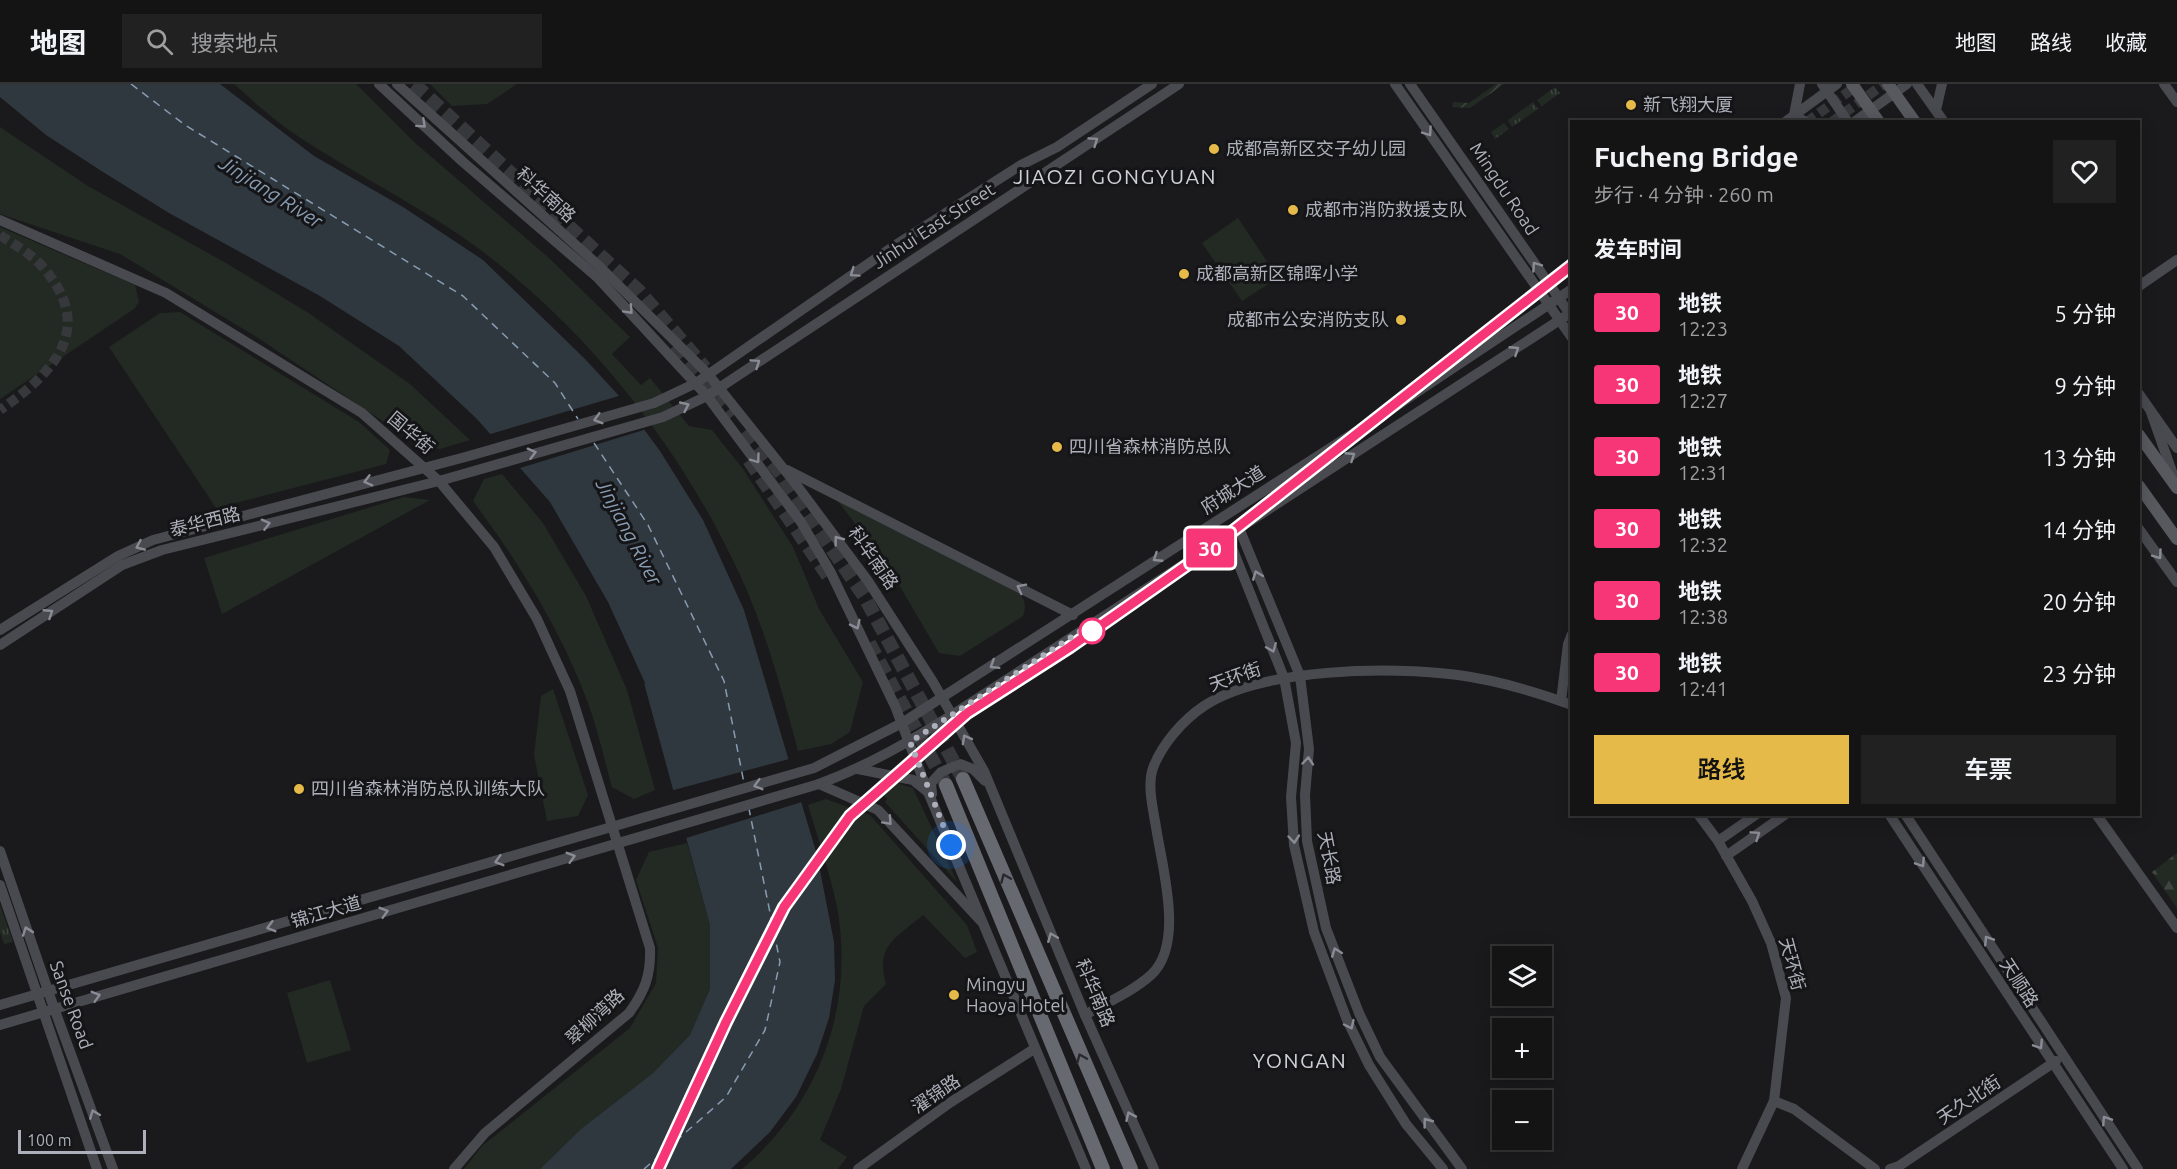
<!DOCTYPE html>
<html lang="zh">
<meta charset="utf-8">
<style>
:root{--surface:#141415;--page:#212122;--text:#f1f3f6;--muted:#9d9ea0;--line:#333334;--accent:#e6ba48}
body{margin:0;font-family:Ubuntu,"Noto Sans SC",sans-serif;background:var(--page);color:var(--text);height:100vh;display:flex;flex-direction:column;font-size:22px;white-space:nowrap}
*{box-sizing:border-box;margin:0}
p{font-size:20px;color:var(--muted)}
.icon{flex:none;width:33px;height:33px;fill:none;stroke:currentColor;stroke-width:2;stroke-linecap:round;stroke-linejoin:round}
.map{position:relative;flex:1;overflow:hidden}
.panel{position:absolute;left:1570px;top:36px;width:570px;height:696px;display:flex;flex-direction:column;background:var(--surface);border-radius:0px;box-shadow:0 3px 15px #0003,0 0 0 2px var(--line)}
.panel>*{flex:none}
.badge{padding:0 12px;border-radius:4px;font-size:21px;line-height:39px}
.buttons{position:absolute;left:1492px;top:862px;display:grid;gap:12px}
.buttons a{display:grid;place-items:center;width:60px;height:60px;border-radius:0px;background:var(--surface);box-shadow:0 3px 15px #0003,0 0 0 2px var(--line);font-size:30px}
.scale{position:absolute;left:18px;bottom:15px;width:128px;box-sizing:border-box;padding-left:6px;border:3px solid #adb0ba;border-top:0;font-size:16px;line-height:21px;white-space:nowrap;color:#adb0ba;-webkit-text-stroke:4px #151517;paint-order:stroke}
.you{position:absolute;width:30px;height:30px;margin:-15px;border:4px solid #fff;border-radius:50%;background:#1a73e8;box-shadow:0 0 0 9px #1a73e833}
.map>.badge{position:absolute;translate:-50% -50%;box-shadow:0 0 0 3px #fff}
h2{padding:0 24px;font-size:22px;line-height:54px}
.round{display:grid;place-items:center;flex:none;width:63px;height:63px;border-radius:0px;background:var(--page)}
.head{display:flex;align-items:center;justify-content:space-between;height:102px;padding:0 24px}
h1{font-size:28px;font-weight:600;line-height:45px}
.action{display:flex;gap:12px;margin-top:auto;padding:12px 24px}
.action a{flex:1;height:69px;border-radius:0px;background:var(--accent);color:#111;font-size:24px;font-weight:600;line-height:69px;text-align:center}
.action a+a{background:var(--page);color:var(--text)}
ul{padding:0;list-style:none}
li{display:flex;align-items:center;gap:18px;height:72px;padding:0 24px}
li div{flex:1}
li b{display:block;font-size:22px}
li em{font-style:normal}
li .badge{min-width:66px;font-weight:700;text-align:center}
header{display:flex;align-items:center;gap:36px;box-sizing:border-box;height:84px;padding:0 30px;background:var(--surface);border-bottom:2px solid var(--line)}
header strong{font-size:28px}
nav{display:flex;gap:33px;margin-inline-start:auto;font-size:21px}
.search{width:420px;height:54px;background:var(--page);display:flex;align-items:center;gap:15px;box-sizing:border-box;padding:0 21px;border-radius:0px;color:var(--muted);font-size:22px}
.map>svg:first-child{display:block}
.grass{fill:url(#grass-tufts)}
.forest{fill:url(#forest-firs)}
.park{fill:#222a23}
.garden{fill:url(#garden-furrows)}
.water{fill:#30383f}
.pier{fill:#1a1a1c}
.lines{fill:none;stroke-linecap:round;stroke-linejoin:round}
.ferry{stroke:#879cb2;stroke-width:1.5;stroke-dasharray:8 6;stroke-linecap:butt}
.secondary-tunnel{stroke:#37383c;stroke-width:10;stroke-dasharray:10 5;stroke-linecap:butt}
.highway-tunnel{stroke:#37383c;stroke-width:14;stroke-dasharray:14 7;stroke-linecap:butt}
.secondary{stroke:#494a50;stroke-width:10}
.primary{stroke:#57595f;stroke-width:12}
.highway{stroke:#676971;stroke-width:14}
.oneway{stroke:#8a8c95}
.oneway2{stroke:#2a2a2e}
.line-casing{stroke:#fff;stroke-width:14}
.line{stroke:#f63676;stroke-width:9}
.walk{stroke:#adb0ba;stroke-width:6;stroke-dasharray:0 10.8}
.poi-dot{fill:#e6ba48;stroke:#151517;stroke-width:2}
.stop-dot{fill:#fff;stroke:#f63676;stroke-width:3}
.labels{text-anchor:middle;stroke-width:6;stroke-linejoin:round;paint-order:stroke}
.poi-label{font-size:18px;fill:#adb0ba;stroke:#151517;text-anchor:start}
.street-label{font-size:18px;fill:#adb0ba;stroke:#151517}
.water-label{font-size:20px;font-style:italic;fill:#879cb2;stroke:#151517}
.quarter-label{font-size:21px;letter-spacing:1.5px;fill:#ced0d7;stroke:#151517}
</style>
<header>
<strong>地图</strong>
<div class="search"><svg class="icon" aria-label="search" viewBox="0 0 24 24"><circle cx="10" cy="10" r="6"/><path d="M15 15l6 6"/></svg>搜索地点</div>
<nav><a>地图</a><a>路线</a><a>收藏</a></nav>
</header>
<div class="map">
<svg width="2177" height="1085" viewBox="0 0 2177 1085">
<defs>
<pattern id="grass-tufts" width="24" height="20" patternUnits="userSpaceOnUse" patternTransform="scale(1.5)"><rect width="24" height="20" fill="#222a23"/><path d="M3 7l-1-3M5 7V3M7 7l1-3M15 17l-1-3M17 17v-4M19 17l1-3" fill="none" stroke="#3f4641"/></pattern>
<pattern id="forest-firs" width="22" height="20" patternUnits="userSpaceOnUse" patternTransform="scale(1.5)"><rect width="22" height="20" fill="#222a23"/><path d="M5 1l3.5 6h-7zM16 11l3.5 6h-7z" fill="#3f4641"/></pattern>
<pattern id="garden-furrows" width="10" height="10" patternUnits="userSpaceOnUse" patternTransform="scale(1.5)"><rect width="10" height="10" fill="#222a23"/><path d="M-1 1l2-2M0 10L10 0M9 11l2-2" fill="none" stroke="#3f4641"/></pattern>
</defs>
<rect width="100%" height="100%" fill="#1a1a1c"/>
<g class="grass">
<polygon points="1555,3 1560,9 1542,22 1537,16"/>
<polygon points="1533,18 1538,25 1512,43 1508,36"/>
<polygon points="1504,39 1509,45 1495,55 1491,48"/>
<polygon points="0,821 13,858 4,860 0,848"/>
</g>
<polygon class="forest" points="2177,769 2177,824 2152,788"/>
<g class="park">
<path d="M234,0H356L413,57L549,174L630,253L612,270L641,301L650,294L689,342L712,346L743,385L793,463L819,525L863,598L850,648L831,660L798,667C782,607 766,547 740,491C682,366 592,250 482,167C420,121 349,88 286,44C268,31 251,15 234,0Z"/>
<polygon points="430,0 517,0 487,20 452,22"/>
<polygon points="0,43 88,102 226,179 307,228 410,300 470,356 440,365 417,360 258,254 120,170 0,130"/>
<polygon points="1238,134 1278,194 1242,217 1202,159"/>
<polygon points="0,143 135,201 139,218 134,225 0,315"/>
<polygon points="180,228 359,338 390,366 386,380 216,424 109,263 160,229"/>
<path d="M502,390L543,439L586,512L627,606L655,706L634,715L612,703C604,675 598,646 588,619C561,546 519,479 473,417L484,395Z"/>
<polygon points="404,413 430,416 222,530 204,474"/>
<path d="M837,416L1016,506C1025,515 1027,520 1023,532L960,572L939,569L889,484Z"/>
<polygon points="553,605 588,711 578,732 547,737 534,671 541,612"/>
<polygon points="890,697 913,704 957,798 885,718 887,715 881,708"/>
<path d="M826,715L870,731L967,841L977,868L965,874L923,831C896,854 875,861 886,900L864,922L841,1005L820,1056L847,1073L838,1085H742C819,1020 855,923 837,823C830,789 818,755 808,721Z"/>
<polygon points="687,759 710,841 710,906 690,951 653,989 581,1045 540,1085 464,1085 482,1062 630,944 656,899 658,864 636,796 649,768"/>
<polygon points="330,896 351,966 307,979 287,909"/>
</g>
<polygon class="garden" points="1496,0 1504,0 1470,24 1452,23 1453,18 1469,19"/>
<polygon class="water" points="0,0 220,0 314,72 403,123 483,176 585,275 620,313 660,367 703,436 744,526 817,771 834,858 835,896 829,934 817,970 796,1013 770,1048 731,1085 540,1085 581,1045 653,989 690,951 710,905 710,841 644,599 646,601 608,518 550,418 477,335 399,262 320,212 169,129 103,88 46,51 0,13"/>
<g class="pier">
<polygon points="622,311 647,345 517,385 487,351"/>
<polygon points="793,674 805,717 683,755 670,707"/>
</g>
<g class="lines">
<g class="ferry">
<polyline points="131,0 185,41 463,212 555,299 578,335"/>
<polyline points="594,359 648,441 724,597 744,699"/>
<polyline points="644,1085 726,1013 765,946 780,878 749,725"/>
</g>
<g class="secondary-tunnel">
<polyline points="1807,38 1859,0"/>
<polyline points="1832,38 1884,0"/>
<path d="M0,151C13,160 30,169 41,181C97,243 56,287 0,326"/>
</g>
<g class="highway-tunnel">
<polyline points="414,0 639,207 705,284"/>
<polyline points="674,262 734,331"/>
<polyline points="746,346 781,390 864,512 963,695"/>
<polyline points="749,376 828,492"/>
<polyline points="869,559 946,701"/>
</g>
<g class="secondary">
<polyline points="379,0 463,78 598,194 707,312 801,438 830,487 895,622 928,708 1086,1085"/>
<polyline points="397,0 599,182 708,290 795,399 868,497 933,598 984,687 1085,931 1154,1085"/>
<polyline points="1395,0 1572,254"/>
<polyline points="1410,0 1572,233"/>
<polyline points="1800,0 1794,31 1806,38"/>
<polyline points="1822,0 1848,38"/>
<polyline points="1917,0 1944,38"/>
<polyline points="2164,0 2177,18"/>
<polyline points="1936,26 1942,0"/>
<polyline points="1785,38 1837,0"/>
<polyline points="1854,38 1907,0"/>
<path d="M0,136L166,209L362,329L439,397L494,463L537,535L570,607L650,864C651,891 645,907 629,929L485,1049L454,1085"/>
<polyline points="2139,202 2177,176"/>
<polyline points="2139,310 2177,364"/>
<polyline points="2151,328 2176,399"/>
<polyline points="787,386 1073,531"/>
<polyline points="1239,444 1300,592 1309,665 1305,711 1307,757 1326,844 1359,929 1380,973 1462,1085"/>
<polyline points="2139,445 2177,498"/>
<polyline points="1227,451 1284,594 1296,659 1291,713 1294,761 1314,848 1347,936 1369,981 1406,1040 1443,1085"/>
<polyline points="0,546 118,472 153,456 469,372 654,319 696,299 891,164 1021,81 1057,63 1152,0"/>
<polyline points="0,561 122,481 162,466 439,397 663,333 707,312 1179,0"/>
<polyline points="1561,617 1568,560 1572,550"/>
<polyline points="858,685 913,696 928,708"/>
<polyline points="819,700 878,726 981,837"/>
<polyline points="932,710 931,699 941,688 960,680 973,685 985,697"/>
<polyline points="1698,730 1718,757 1752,817 1771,859 1786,914 1774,1017 1742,1085"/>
<polyline points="1889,730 2123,1085"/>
<polyline points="1905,730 2138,1085"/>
<polyline points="2096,730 2177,844"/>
<polyline points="1718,757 1757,730"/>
<polyline points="0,767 54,924 113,1085"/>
<polyline points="1726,772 1786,730"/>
<polyline points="0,801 97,1085"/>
<polyline points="0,921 814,684 902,639 1399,320 1572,205"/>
<path d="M1085,931C1106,919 1132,908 1151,891C1185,860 1162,783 1156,743C1153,725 1147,701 1153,684C1162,660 1183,636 1204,622C1261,584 1391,582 1458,591C1496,596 1536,608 1572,621"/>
<path d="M0,941L819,700C867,682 909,658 952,631L1572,228"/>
<polyline points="1774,1017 1794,1025 1875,1085"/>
<polyline points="858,1085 951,1018 1034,965"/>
<polyline points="1890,1085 1899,1082 2056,977"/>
</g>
<g class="primary">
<polyline points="1852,0 1879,38"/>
<polyline points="1888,0 1915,38"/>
<polyline points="2139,351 2177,404"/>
<polyline points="2139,402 2177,455"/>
</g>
<g class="highway">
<polyline points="963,695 1131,1085"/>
<polyline points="946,701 1103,1085"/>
</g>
</g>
<defs><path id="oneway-chevron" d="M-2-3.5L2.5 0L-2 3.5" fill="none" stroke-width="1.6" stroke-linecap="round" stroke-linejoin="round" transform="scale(1.5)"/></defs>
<g class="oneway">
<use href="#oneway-chevron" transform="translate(422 40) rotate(42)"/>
<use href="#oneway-chevron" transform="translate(1428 48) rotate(55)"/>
<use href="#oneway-chevron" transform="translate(1094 57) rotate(-34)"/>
<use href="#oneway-chevron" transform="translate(1536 182) rotate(-125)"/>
<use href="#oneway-chevron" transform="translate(854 189) rotate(145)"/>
<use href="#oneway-chevron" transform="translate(629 226) rotate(47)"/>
<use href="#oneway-chevron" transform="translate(1515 266) rotate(-33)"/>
<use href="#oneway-chevron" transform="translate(756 279) rotate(-34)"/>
<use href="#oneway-chevron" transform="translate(685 322) rotate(-25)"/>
<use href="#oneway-chevron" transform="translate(598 335) rotate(164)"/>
<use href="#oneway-chevron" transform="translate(532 369) rotate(-15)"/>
<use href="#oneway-chevron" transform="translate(1351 372) rotate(-33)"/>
<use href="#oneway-chevron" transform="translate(756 375) rotate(54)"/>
<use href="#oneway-chevron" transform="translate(368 397) rotate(165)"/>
<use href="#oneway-chevron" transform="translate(266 440) rotate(-14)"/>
<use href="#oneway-chevron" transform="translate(838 456) rotate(-127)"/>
<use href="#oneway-chevron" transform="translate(140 462) rotate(156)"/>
<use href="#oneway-chevron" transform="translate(2158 471) rotate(54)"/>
<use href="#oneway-chevron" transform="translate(1157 474) rotate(147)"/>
<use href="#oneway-chevron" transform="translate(1257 491) rotate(-111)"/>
<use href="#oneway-chevron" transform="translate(1021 504) rotate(-153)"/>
<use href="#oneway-chevron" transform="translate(49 529) rotate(-33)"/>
<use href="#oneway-chevron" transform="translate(856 541) rotate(64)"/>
<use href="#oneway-chevron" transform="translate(1272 564) rotate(68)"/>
<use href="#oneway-chevron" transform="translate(994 581) rotate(148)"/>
<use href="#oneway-chevron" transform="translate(966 655) rotate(-119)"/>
<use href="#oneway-chevron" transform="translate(1308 677) rotate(-85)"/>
<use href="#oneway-chevron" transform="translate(758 701) rotate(164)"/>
<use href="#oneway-chevron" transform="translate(888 737) rotate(47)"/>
<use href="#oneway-chevron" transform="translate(1756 751) rotate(-34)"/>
<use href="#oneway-chevron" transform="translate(1294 755) rotate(85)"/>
<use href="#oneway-chevron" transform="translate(571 773) rotate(-16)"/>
<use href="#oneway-chevron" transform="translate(499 777) rotate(164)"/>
<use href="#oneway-chevron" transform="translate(1921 779) rotate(57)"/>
<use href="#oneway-chevron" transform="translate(384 828) rotate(-16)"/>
<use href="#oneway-chevron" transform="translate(271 843) rotate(164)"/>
<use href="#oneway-chevron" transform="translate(27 847) rotate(-109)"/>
<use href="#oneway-chevron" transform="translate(1052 853) rotate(-112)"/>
<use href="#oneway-chevron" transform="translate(1988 856) rotate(-123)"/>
<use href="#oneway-chevron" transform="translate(1336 868) rotate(-111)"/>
<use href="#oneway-chevron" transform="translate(96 912) rotate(-16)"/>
<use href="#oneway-chevron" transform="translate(1350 941) rotate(65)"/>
<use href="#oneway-chevron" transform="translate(2039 961) rotate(57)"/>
<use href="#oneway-chevron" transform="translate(94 1030) rotate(-111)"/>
<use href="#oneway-chevron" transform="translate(1130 1032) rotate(-114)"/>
<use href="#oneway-chevron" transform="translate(2106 1036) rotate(-123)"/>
<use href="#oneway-chevron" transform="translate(1427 1038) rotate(-127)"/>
</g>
<g class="oneway2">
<use href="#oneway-chevron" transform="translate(1005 794) rotate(-113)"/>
<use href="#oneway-chevron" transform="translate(1081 974) rotate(-113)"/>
</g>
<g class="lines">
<defs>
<polyline id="line" points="658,1085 726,938 784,823 850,732 967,629 1070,563 1210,465 1572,181"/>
</defs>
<use href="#line" class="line-casing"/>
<use href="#line" class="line"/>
<polyline class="walk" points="951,761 910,658 1090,541 1092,547"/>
</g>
<g class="poi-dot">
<circle cx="1631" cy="21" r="6"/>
<circle cx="1214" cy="65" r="6"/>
<circle cx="1293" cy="126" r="6"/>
<circle cx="1184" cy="190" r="6"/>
<circle cx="1401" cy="236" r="6"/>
<circle cx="1057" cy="363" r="6"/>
<circle cx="299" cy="705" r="6"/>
<circle cx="954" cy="911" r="6"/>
</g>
<circle class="stop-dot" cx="1092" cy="547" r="12"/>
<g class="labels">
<g class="poi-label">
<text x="1643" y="27">新飞翔大厦</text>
<text x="1226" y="71">成都高新区交子幼儿园</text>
<text x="1305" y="132">成都市消防救援支队</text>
<text x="1196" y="196">成都高新区锦晖小学</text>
<text x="1389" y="242" text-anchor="end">成都市公安消防支队</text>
<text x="1069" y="369">四川省森林消防总队</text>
<text x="311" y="711">四川省森林消防总队训练大队</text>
<text x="966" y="907">Mingyu<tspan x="966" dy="21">Haoya Hotel</tspan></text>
</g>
<g class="street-label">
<text transform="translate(1504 105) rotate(56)" y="6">Mingdu Road</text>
<text transform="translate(546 111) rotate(42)" y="6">科华南路</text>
<text transform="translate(934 142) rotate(-33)" y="6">Jinhui East Street</text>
<text transform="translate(411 349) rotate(40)" y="6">国华街</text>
<text transform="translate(1233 406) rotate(-33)" y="6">府城大道</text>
<text transform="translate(205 438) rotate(-14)" y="6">泰华西路</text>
<text transform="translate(873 474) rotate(55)" y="6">科华南路</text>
<text transform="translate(1235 593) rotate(-19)" y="6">天环街</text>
<text transform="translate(1329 774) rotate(79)" y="6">天长路</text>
<text transform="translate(326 828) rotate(-16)" y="6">锦江大道</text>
<text transform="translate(1792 880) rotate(75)" y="6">天环街</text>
<text transform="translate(2019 899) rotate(57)" y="6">天顺路</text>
<text transform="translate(1095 909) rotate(67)" y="6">科华南路</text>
<text transform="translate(71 921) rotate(70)" y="6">Sanse Road</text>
<text transform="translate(595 933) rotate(-43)" y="6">翠柳湾路</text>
<text transform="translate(936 1010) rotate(-34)" y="6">濯锦路</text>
<text transform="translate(1969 1016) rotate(-34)" y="6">天久北街</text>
</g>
<g class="water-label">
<text transform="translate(271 108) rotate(32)" y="7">Jinjiang River</text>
<text transform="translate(629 448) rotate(62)" y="7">Jinjiang River</text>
</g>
<g class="quarter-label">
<text x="1115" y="100">JIAOZI GONGYUAN</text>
<text x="1300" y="984">YONGAN</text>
</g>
</g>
</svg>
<div class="buttons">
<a><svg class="icon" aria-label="layers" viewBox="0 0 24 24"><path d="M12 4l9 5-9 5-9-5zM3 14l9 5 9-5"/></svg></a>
<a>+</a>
<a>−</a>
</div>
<div class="scale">100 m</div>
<div class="you" style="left:951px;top:761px"></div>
<b class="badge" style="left:1210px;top:464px;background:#f63676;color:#fff">30</b>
<section class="panel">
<div class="head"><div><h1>Fucheng Bridge</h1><p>步行 · 4 分钟 · 260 m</p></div><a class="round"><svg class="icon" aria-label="heart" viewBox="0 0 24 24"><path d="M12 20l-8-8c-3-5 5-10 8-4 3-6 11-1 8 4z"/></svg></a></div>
<h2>发车时间</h2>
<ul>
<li><span class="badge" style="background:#f63676;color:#fff">30</span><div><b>地铁</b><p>12:23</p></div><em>5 分钟</em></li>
<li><span class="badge" style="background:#f63676;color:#fff">30</span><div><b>地铁</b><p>12:27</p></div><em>9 分钟</em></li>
<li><span class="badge" style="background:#f63676;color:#fff">30</span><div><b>地铁</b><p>12:31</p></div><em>13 分钟</em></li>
<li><span class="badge" style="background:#f63676;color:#fff">30</span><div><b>地铁</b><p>12:32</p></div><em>14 分钟</em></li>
<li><span class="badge" style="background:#f63676;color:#fff">30</span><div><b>地铁</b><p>12:38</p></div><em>20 分钟</em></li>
<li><span class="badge" style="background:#f63676;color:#fff">30</span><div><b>地铁</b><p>12:41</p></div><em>23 分钟</em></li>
</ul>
<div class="action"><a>路线</a><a>车票</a></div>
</section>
</div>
